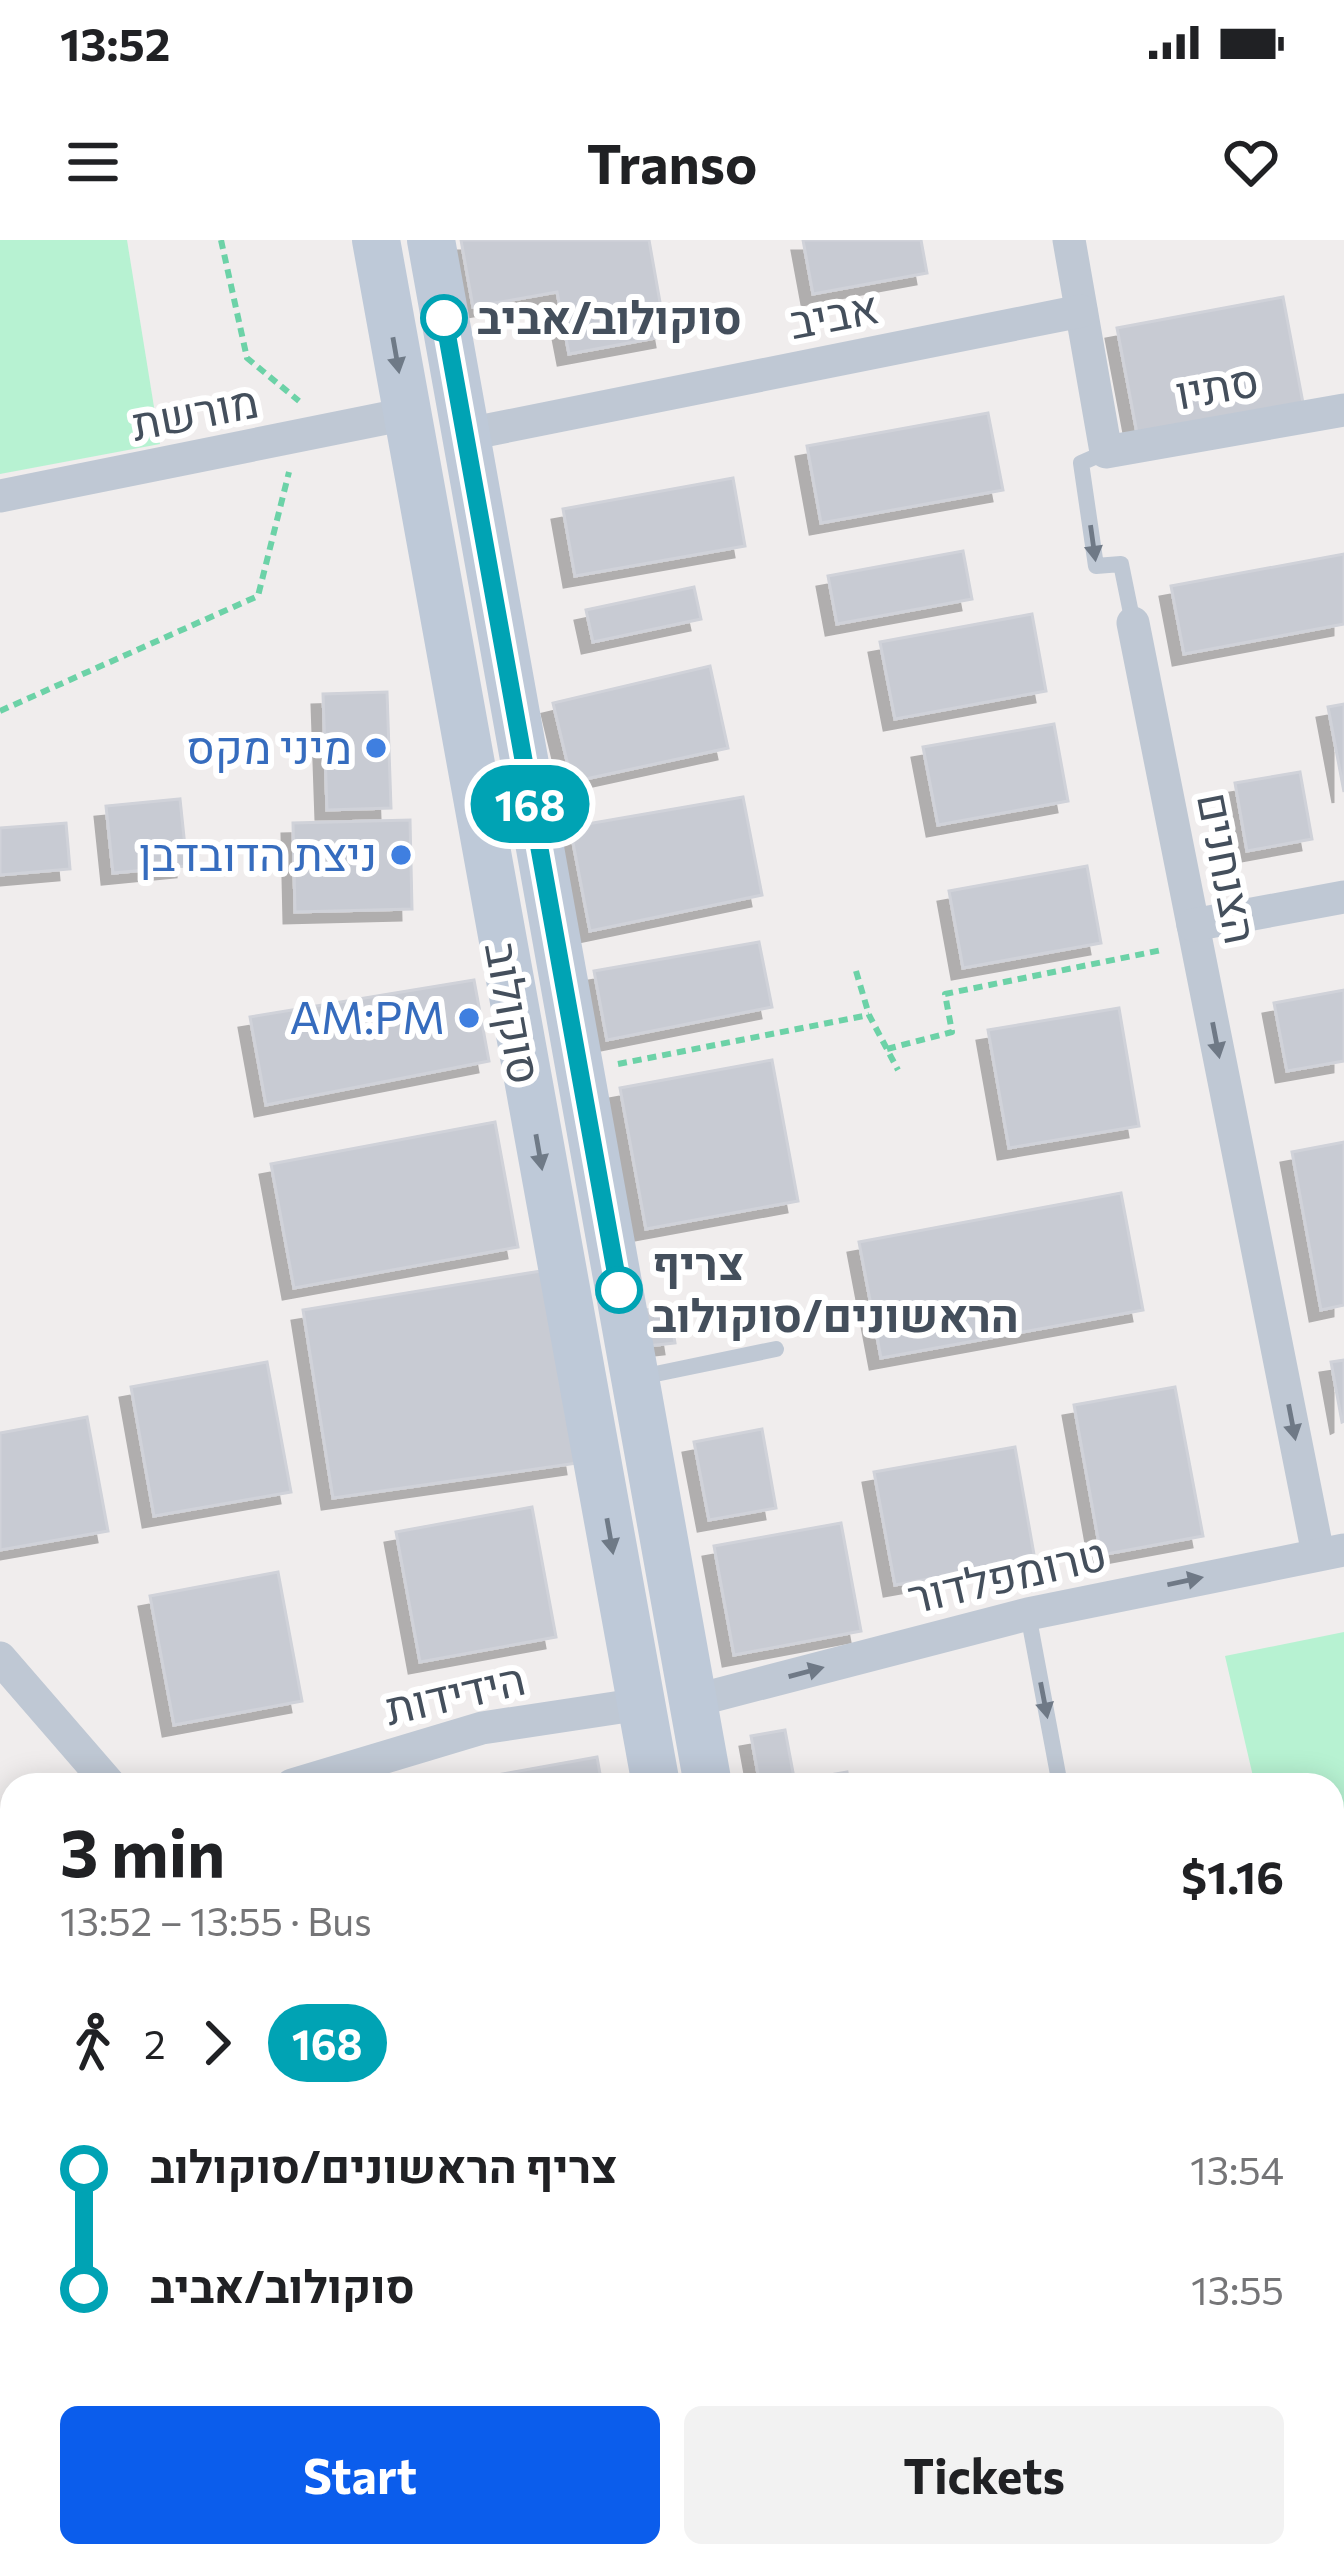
<!DOCTYPE html>
<meta charset="utf-8">
<style>
:root{--surface:#fff;--page:#f2f2f2;--text:#202124;--muted:#757577;--accent:#0b5dec}
body{margin:0;font-family:Commissioner,Heebo,sans-serif;background:var(--page);color:var(--text);height:100vh;display:flex;flex-direction:column;font-size:45px;white-space:nowrap}
*{box-sizing:border-box;margin:0}
p{font-size:39px;color:var(--muted)}
.icon{flex:none;width:66px;height:66px;fill:none;stroke:currentColor;stroke-width:2;stroke-linecap:round;stroke-linejoin:round}
.map{position:relative;flex:1;overflow:hidden}
.sheet{position:absolute;left:0px;top:1533px;width:1344px;height:795px;display:flex;flex-direction:column;background:var(--surface);border-radius:36px 36px 0 0;box-shadow:0 6px 30px #0003}
.sheet>*{flex:none}
.badge{padding:0 24px;border-radius:39px;font-size:42px;line-height:78px}
.map>.badge{position:absolute;translate:-50% -50%;box-shadow:0 0 0 6px #fff}
.legs{display:flex;align-items:center;gap:18px;height:132px;padding:0 60px;font-size:39px}
.legs p{margin-inline-start:auto}
.overview{display:flex;align-items:center;justify-content:space-between;height:204px;padding:0 60px}
h1{font-size:66px;font-weight:700;line-height:90px}
.button{display:flex;gap:24px;margin-top:auto;padding:24px 60px}
.button a{flex:1;height:138px;border-radius:18px;background:var(--accent);color:#fff;font-size:48px;font-weight:700;line-height:138px;text-align:center}
.button a+a{background:var(--page);color:var(--text)}
ul{padding:0 60px;list-style:none}
li{display:flex;align-items:center;gap:42px;height:120px;font-size:45px}
li i{display:grid;place-items:center;width:18px;height:100%;margin:0 15px;background:currentColor}
li i::after{content:'';width:30px;height:30px;margin:-15px;border:9px solid;border-radius:50%;background:var(--surface)}
li p{margin-inline-start:auto}
li:first-child i{background:linear-gradient(#0000 50%,currentColor 0)}
li:last-child i{background:linear-gradient(currentColor 50%,#0000 0)}
.status{display:flex;justify-content:space-between;align-items:center;height:84px;padding:0 60px;background:var(--surface);direction:ltr}
.status svg{height:33px;fill:currentColor}
header{display:flex;justify-content:space-between;align-items:center;height:156px;padding:0 60px;background:var(--surface);font-size:54px;font-weight:700}
.map>svg:first-child{display:block}
.green{fill:#b7f2d2}
.building{fill:#c8cbd3;stroke:#d0d2d9;stroke-width:3;filter:url(#shadow)}
.lines{fill:none;stroke-linecap:round;stroke-linejoin:round}
.path{stroke:#6cd2a7;stroke-width:6;stroke-dasharray:9 6;stroke-linecap:butt}
.lane{stroke:#bfc8d4;stroke-width:16}
.street{stroke:#bfc8d4;stroke-width:33}
.secondary{stroke:#bec9d8;stroke-width:48}
.oneway{fill:#6f7a87}
.oneway2{fill:#6f7986}
.line-1-casing{stroke:#fff;stroke-width:27}
.line-1{stroke:#00a3b4;stroke-width:18}
.stop-1-dot{fill:#fff;stroke:#00a3b4;stroke-width:6}
.shop-dot{fill:#3f7fe0;stroke:#fff;stroke-width:4.5}
.labels{text-anchor:middle;stroke-width:12;stroke-linejoin:round;paint-order:stroke}
.street-label{font-size:45px;fill:#444f5c;stroke:#fff}
.stop-label{font-size:45px;font-weight:bold;fill:#444f5c;stroke:#fff;text-anchor:start}
.shop-label{font-size:45px;fill:#366cbe;stroke:#fff;text-anchor:end}
</style>
<div class="status"><b>13:52</b><svg viewBox="0 0 49 12"><path d="M0 12V9h3v3zM5 12V6h3v6zM10 12V3h3v9zM15 12V0h3v12zM26 1h20v11H26zM47 4h2v5h-2z"/></svg></div>
<header><svg class="icon" aria-label="menu" viewBox="0 0 24 24"><path d="M4 6h16M4 12h16M4 18h16"/></svg>Transo<svg class="icon" aria-label="heart" viewBox="0 0 24 24"><path d="M12 20l-8-8c-3-5 5-10 8-4 3-6 11-1 8 4z"/></svg></header>
<div class="map">
<svg width="1344" height="2326" viewBox="0 0 1344 2326">
<defs>
<filter id="shadow"><feDropShadow dx="-11" dy="11" stdDeviation="0" flood-color="#0004"/></filter>
</defs>
<rect width="100%" height="100%" fill="#f0eded"/>
<g class="green">
<polygon points="0,0 127,0 160,204 0,234"/>
<polygon points="1344,1392 1344,1572 1332,1574 1332,1545 1255,1545 1225,1416"/>
<polygon points="1261,2316 1256,2326 413,2326 408,2318"/>
</g>
<g class="building">
<polygon points="461,0 649,0 666,96 569,114 557,52 473,67"/>
<polygon points="803,0 921,0 927,33 813,54"/>
<polygon points="1283,57 1303,163 1137,193 1117,88"/>
<polygon points="988,173 1003,250 821,283 807,206"/>
<polygon points="733,238 745,306 575,336 563,269"/>
<polygon points="963,311 972,359 837,384 828,336"/>
<polygon points="1344,314 1344,384 1184,414 1171,346"/>
<polygon points="694,347 701,379 593,402 586,370"/>
<polygon points="1032,374 1046,451 895,479 880,402"/>
<polygon points="710,426 728,508 572,542 553,463"/>
<polygon points="387,452 391,568 327,570 323,454"/>
<polygon points="1344,464 1344,552 1328,467"/>
<polygon points="1054,484 1068,561 938,585 923,507"/>
<polygon points="1300,532 1312,599 1247,611 1235,543"/>
<polygon points="743,557 762,655 590,691 570,587"/>
<polygon points="180,559 187,626 113,633 106,566"/>
<polygon points="410,580 412,669 295,672 293,583"/>
<polygon points="66,583 70,629 0,635 0,588"/>
<polygon points="1087,626 1101,703 963,728 949,651"/>
<polygon points="759,702 772,767 607,800 594,731"/>
<polygon points="474,740 489,821 266,865 250,777"/>
<polygon points="1344,750 1344,821 1287,831 1274,763"/>
<polygon points="1119,768 1139,886 1009,908 988,790"/>
<polygon points="772,820 798,961 646,989 620,848"/>
<polygon points="495,882 518,1007 294,1048 271,924"/>
<polygon points="1344,902 1344,1065 1321,1070 1292,912"/>
<polygon points="1121,953 1143,1070 881,1118 859,1002"/>
<polygon points="547,1030 577,1223 333,1258 303,1070"/>
<polygon points="669,1066 675,1103 647,1106 641,1071"/>
<polygon points="1344,1120 1344,1181 1342,1182 1331,1122"/>
<polygon points="267,1122 291,1252 154,1276 131,1147"/>
<polygon points="1175,1147 1203,1296 1101,1315 1074,1165"/>
<polygon points="87,1177 108,1291 0,1310 0,1193"/>
<polygon points="762,1189 776,1268 709,1280 694,1202"/>
<polygon points="1015,1207 1035,1320 895,1345 874,1232"/>
<polygon points="532,1267 556,1397 420,1422 396,1292"/>
<polygon points="841,1283 861,1391 734,1415 714,1306"/>
<polygon points="278,1332 302,1461 174,1485 150,1356"/>
<polygon points="785,1490 795,1543 760,1545 751,1496"/>
<polygon points="597,1517 602,1545 441,1545"/>
<polygon points="847,1532 849,1545 808,1545 807,1539"/>
<polygon points="1332,1790 1344,1795 1344,1858 1332,1853"/>
<polygon points="1344,1875 1344,2020 1332,2015 1332,1903"/>
<polygon points="10,1938 12,2035 1,2046 0,1948"/>
<polygon points="9,2212 12,2316 44,2316 34,2326 0,2326 0,2221"/>
<polygon points="86,2316 121,2316 131,2326 76,2326"/>
</g>
<g class="lines">
<g class="path">
<polyline points="221,0 247,118 299,161"/>
<polyline points="0,471 258,356 289,232"/>
<polyline points="856,731 869,775 898,830"/>
<polyline points="887,809 952,792 945,754 1162,710"/>
<polyline points="618,824 869,775"/>
<polyline points="605,2316 608,2326"/>
<polyline points="1022,2326 1030,2316"/>
</g>
<g class="lane">
<polyline points="1106,212 1081,223 1096,326 1121,324 1133,383"/>
<polyline points="641,1137 776,1109"/>
<polyline points="1028,1374 1060,1545"/>
</g>
<g class="street">
<polyline points="1069,0 1106,212 1344,170"/>
<polyline points="463,195 1081,71"/>
<polyline points="0,256 406,174"/>
<polyline points="1133,383 1318,1314"/>
<polyline points="1193,685 1344,657"/>
<polyline points="0,1418 110,1545"/>
<polyline points="693,1461 1028,1374 1344,1310"/>
<polyline points="292,1545 482,1488 641,1464"/>
<polyline points="0,1835 12,1814"/>
<polyline points="0,2104 12,2116"/>
<polyline points="1332,2271 1344,2249"/>
<polyline points="1332,2312 1344,2299"/>
<polyline points="219,2316 230,2326"/>
<polyline points="1302,2326 1307,2316"/>
</g>
<g class="secondary">
<polyline points="376,0 656,1545"/>
<polyline points="431,0 708,1545"/>
<polyline points="1332,2149 1344,2132"/>
<polyline points="1332,2201 1344,2218"/>
<polyline points="321,2326 335,2316"/>
</g>
</g>
<defs><path id="oneway-solid" d="M-6-.8H1V-3.2L6.5 0L1 3.2V.8H-6Z" transform="scale(3)"/></defs>
<g class="oneway">
<use href="#oneway-solid" transform="translate(396 115) rotate(80)"/>
<use href="#oneway-solid" transform="translate(539 912) rotate(80)"/>
<use href="#oneway-solid" transform="translate(610 1296) rotate(80)"/>
</g>
<g class="oneway2">
<use href="#oneway-solid" transform="translate(1093 303) rotate(82)"/>
<use href="#oneway-solid" transform="translate(1216 800) rotate(79)"/>
<use href="#oneway-solid" transform="translate(1292 1182) rotate(79)"/>
<use href="#oneway-solid" transform="translate(1185 1341) rotate(-12)"/>
<use href="#oneway-solid" transform="translate(806 1432) rotate(-15)"/>
<use href="#oneway-solid" transform="translate(1044 1460) rotate(79)"/>
</g>
<g class="lines">
<defs>
<polyline id="line-1" points="444,78 619,1050"/>
</defs>
<use href="#line-1" class="line-1-casing"/>
<use href="#line-1" class="line-1"/>
</g>
<g class="stop-1-dot">
<circle cx="444" cy="78" r="21"/>
<circle cx="619" cy="1050" r="21"/>
</g>
<g class="shop-dot">
<circle cx="376" cy="508" r="12"/>
<circle cx="401" cy="615" r="12"/>
<circle cx="469" cy="778" r="12"/>
</g>
<g class="labels">
<g class="street-label">
<text transform="translate(834 75) rotate(-11)" y="16">אביב</text>
<text transform="translate(1217 147) rotate(-10)" y="16">סתיו</text>
<text transform="translate(195 173) rotate(-11)" y="16">מורשת</text>
<text transform="translate(1227 628) rotate(79)" y="16">הצנחנים</text>
<text transform="translate(513 773) rotate(80)" y="16">סוקולוב</text>
<text transform="translate(1007 1336) rotate(-13)" y="16">טרומפלדור</text>
<text transform="translate(455 1454) rotate(-13)" y="16">הידידות</text>
</g>
<g class="stop-label">
<text x="477" y="94">סוקולוב/אביב</text>
<text x="652" y="1040">צריף<tspan x="652" dy="52">הראשונים/סוקולוב</tspan></text>
</g>
<g class="shop-label">
<text x="352" y="524">מיני מקס</text>
<text x="377" y="631">ניצת הדובדבן</text>
<text x="445" y="794">AM:PM</text>
</g>
</g>
</svg>
<b class="badge" style="left:530px;top:564px;background:#00a3b4;color:#fff">168</b>
<section class="sheet">
<div class="overview"><div><h1>3 min</h1><p>13:52 – 13:55 · Bus</p></div><b>$1.16</b></div>
<div class="legs"><svg class="icon" aria-label="walk" viewBox="0 0 24 24"><circle cx="13" cy="4" r="2"/><path d="M13 8l-2 6 4 7M11 14l-3 7M7 12l3-4h3l4 4"/></svg>2<svg class="icon" aria-label="forward" viewBox="0 0 24 24"><path d="M9 5l7 7-7 7"/></svg><b class="badge" style="background:#00a3b4;color:#fff">168</b></div>
<ul>
<li><i style="color:#00a3b4"></i><b>צריף הראשונים/סוקולוב</b><p>13:54</p></li>
<li><i style="color:#00a3b4"></i><b>סוקולוב/אביב</b><p>13:55</p></li>
</ul>
<div class="button"><a>Start</a><a>Tickets</a></div>
</section>
</div>
